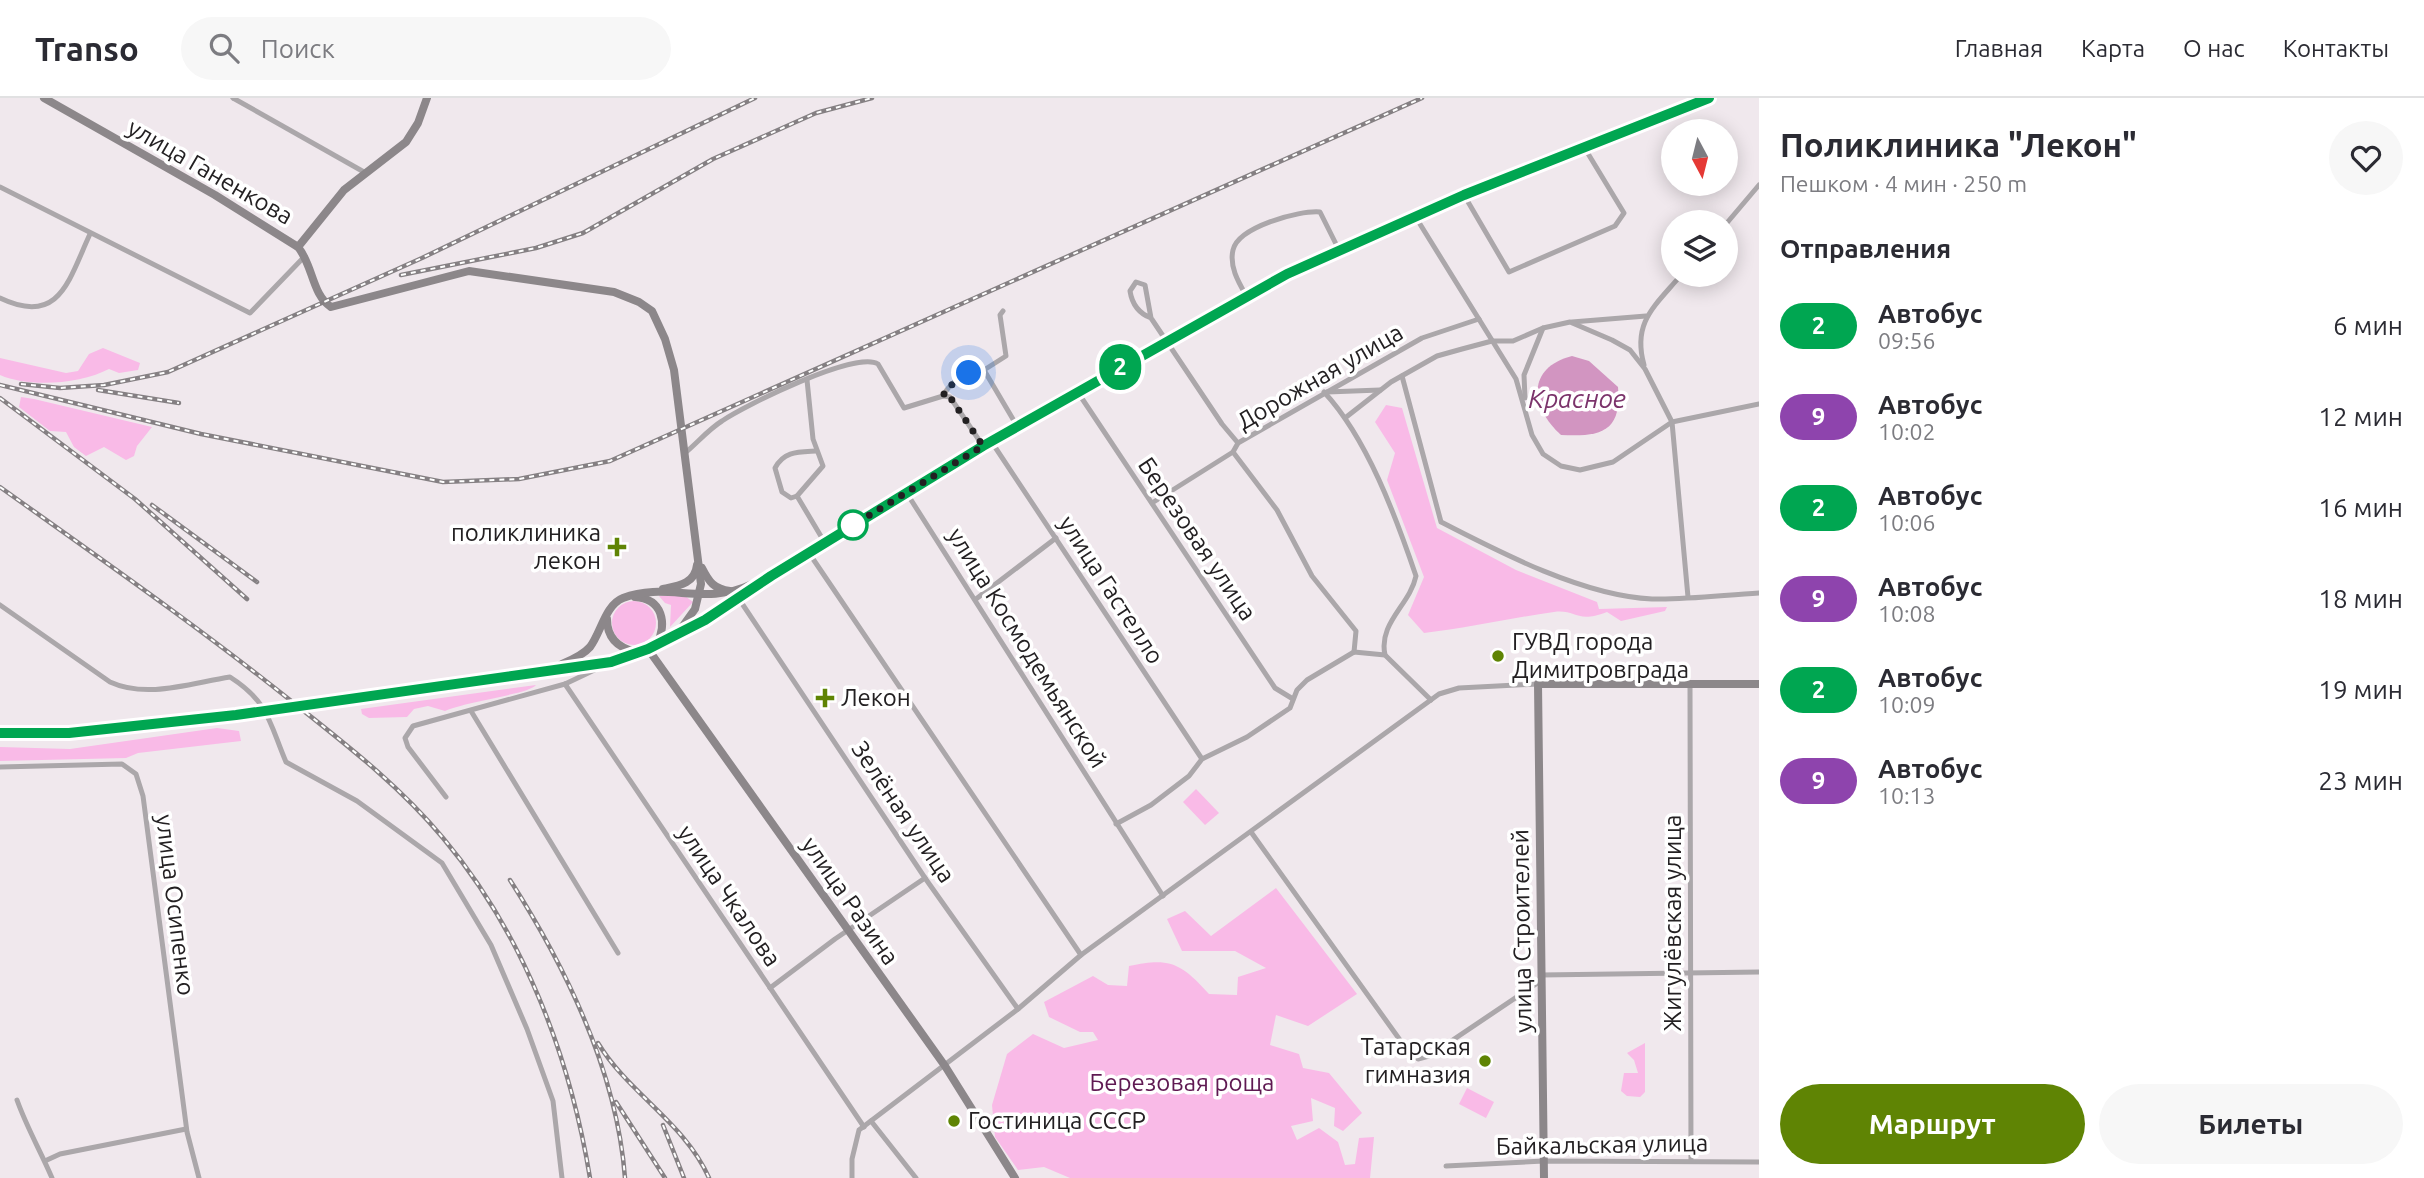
<!DOCTYPE html>
<html lang="ru">
<meta charset="utf-8">
<style>
:root{--surface:#fff;--page:#f7f7f7;--text:#2b2b33;--muted:#7c7c81;--line:#e1e1e2;--accent:#5f8404}
body{margin:0;font-family:Ubuntu,sans-serif;background:var(--page);color:var(--text);height:100vh;display:flex;flex-direction:column;font-size:26px;white-space:nowrap}
*{box-sizing:border-box;margin:0}
p{font-size:23px;color:var(--muted)}
.icon{flex:none;width:38px;height:38px;fill:none;stroke:currentColor;stroke-width:2;stroke-linecap:round;stroke-linejoin:round}
.map{position:relative;flex:1;overflow:hidden}
.details{display:flex;flex-direction:column;background:var(--surface);width:665px}
.details>*{flex:none}
.badge{padding:0 14px;border-radius:23px;font-size:24px;line-height:46px}
.needle{width:46px;rotate:173deg}
.buttons{position:absolute;left:1661px;top:21px;display:grid;gap:14px}
.buttons a{display:grid;place-items:center;width:77px;height:77px;border-radius:50%;background:var(--surface);box-shadow:0 4px 18px #0003;font-size:35px}
.you{position:absolute;width:35px;height:35px;margin:-18px;border:5px solid #fff;border-radius:50%;background:#1a73e8;box-shadow:0 0 0 10px #1a73e833}
.map>.badge{position:absolute;translate:-50% -50%;box-shadow:0 0 0 4px #fff}
h2{padding:0 21px;font-size:26px;line-height:63px}
.round{display:grid;place-items:center;flex:none;width:74px;height:74px;border-radius:37px;background:var(--page)}
.headline{display:flex;align-items:center;justify-content:space-between;height:119px;padding:0 21px}
h1{font-size:33px;font-weight:700;line-height:52px}
.primary-button{display:flex;gap:14px;margin-top:auto;padding:14px 21px}
.primary-button a{flex:1;height:80px;border-radius:42px;background:var(--accent);color:#fff;font-size:28px;font-weight:700;line-height:80px;text-align:center}
.primary-button a+a{background:var(--page);color:var(--text)}
ul{padding:0;list-style:none}
li{display:flex;align-items:center;gap:21px;height:91px;padding:0 21px}
li div{flex:1}
li b{display:block;font-size:26px}
li em{font-style:normal}
li .badge{min-width:77px;font-weight:700;text-align:center}
header{display:flex;align-items:center;gap:42px;box-sizing:border-box;height:98px;padding:0 35px;background:var(--surface);border-bottom:2px solid var(--line)}
header strong{font-size:33px}
nav{display:flex;gap:38px;margin-inline-start:auto;font-size:24px}
.search{width:490px;height:63px;background:var(--page);display:flex;align-items:center;gap:18px;box-sizing:border-box;padding:0 24px;border-radius:38px;color:var(--muted);font-size:26px}
main{display:flex;flex:1;min-height:0}
.map>svg:first-child{display:block}
.green{fill:#f9bae7}
.water{fill:#d295c1}
.lines{fill:none;stroke-linecap:round;stroke-linejoin:round}
.street{stroke:#aba7aa;stroke-width:5}
.secondary{stroke:#8c878a;stroke-width:8}
.rail-casing{stroke:#858083;stroke-width:4.5}
.rail{stroke:#fff;stroke-width:2;stroke-dasharray:5;stroke-linecap:butt}
.line-casing{stroke:#fff;stroke-width:16}
.line{stroke:#00a651;stroke-width:10}
.walk{stroke:#232022;stroke-width:7;stroke-dasharray:0 12.6}
.stop-dot{fill:#fff;stroke:#00a651;stroke-width:3.5}
.poi-dot{fill:#5f8404;stroke:#fff;stroke-width:2.5}
.labels{text-anchor:middle;stroke-width:7;stroke-linejoin:round;paint-order:stroke}
.street-label{font-size:24px;fill:#232022;stroke:#fff}
.poi-label{font-size:24px;fill:#232022;stroke:#fff;text-anchor:start}
.park-label{font-size:24px;fill:#5f1952;stroke:#fff}
.water-label{font-size:26px;font-style:italic;fill:#7b336b;stroke:#fff}
</style>
<header>
<strong>Transo</strong>
<div class="search"><svg class="icon" aria-label="search" viewBox="0 0 24 24"><circle cx="10" cy="10" r="6"/><path d="M15 15l6 6"/></svg>Поиск</div>
<nav><a>Главная</a><a>Карта</a><a>О нас</a><a>Контакты</a></nav>
</header>
<main>
<div class="map">
<svg width="1759" height="1080" viewBox="0 0 1759 1080">
<rect width="100%" height="100%" fill="#f0e8ed"/>
<g class="green">
<path d="M103,250L140,265L138,272L119,275L109,271C80,286 30,290 0,277V260L66,275L78,273L89,256Z"/>
<polygon points="21,299 34,301 152,329 137,348 134,358 126,362 104,349 86,358 74,349 66,334 50,333 19,309"/>
<path d="M1386,307L1402,310L1437,430L1516,472L1597,504L1599,511L1667,509L1665,513L1621,523L1607,514C1576,526 1576,511 1554,514C1510,520 1468,530 1424,535L1408,517L1424,479L1387,382L1395,355L1375,324Z"/>
<polygon points="659,498 685,498 693,504 670,529 671,507 665,505"/>
<circle cx="634" cy="525" r="22"/>
<path d="M536,587C530,596 463,604 445,613L428,608L414,611L407,619L369,620L362,616L361,611Z"/>
<polygon points="217,630 239,633 241,643 138,655 126,660 0,663 0,649 70,651"/>
<polygon points="1196,691 1219,715 1205,727 1183,704"/>
<path d="M1276,790L1357,896L1308,928L1276,917L1270,947L1299,956L1303,970L1329,975L1362,1015L1343,1033L1334,1028L1335,1010L1311,1000L1313,1023L1291,1028L1297,1042L1319,1030L1338,1044L1345,1067L1355,1066L1359,1040L1374,1039L1370,1080H1070L1044,1069L1018,1072L995,1039L992,1007L1007,956L1033,936L1064,950L1098,942L1093,934H1080L1049,919L1044,904L1093,878L1108,887L1127,888L1129,868C1170,859 1181,865 1209,896L1237,897L1238,879L1266,870L1235,853H1182L1167,821L1185,813L1211,838Z"/>
<polygon points="1645,945 1645,994 1640,999 1627,998 1621,993 1624,975 1638,975 1634,962 1627,955"/>
<polygon points="1467,990 1494,1004 1486,1020 1459,1006"/>
</g>
<path class="water" d="M1572,258L1589,263L1618,289C1622,334 1601,339 1561,337C1530,309 1526,270 1572,258Z"/>
<g class="lines">
<g class="street">
<polyline points="233,0 364,74"/>
<polyline points="0,89 250,215 305,158"/>
<polyline points="1464,97 1509,174 1615,128 1624,115 1584,49"/>
<polyline points="1415,118 1516,281 1532,337 1543,356 1561,368 1580,372 1613,364 1672,324 1759,306"/>
<polyline points="1726,126 1759,87"/>
<path d="M1247,199C1239,185 1229,169 1233,152C1238,129 1299,112 1320,114L1339,152"/>
<path d="M0,200C60,229 69,181 90,136"/>
<polyline points="1003,213 1000,217 1006,258 984,272 1017,328"/>
<path d="M1151,220C1138,215 1132,206 1130,193L1136,184L1145,187L1151,220L1222,326L1238,345"/>
<polyline points="1572,224 1646,218"/>
<path d="M1644,267C1632,224 1655,208 1681,177"/>
<path d="M1402,278L1441,424C1501,455 1584,498 1652,501C1687,502 1724,497 1759,495"/>
<polyline points="807,282 813,341 823,368 797,398 825,445"/>
<polyline points="1077,293 1275,590 1293,601"/>
<path d="M1324,294C1367,340 1396,419 1416,478C1410,507 1378,525 1385,557"/>
<polyline points="1327,294 1380,292"/>
<path d="M943,298C950,284 969,271 984,272"/>
<polyline points="1525,300 1524,277 1543,230"/>
<polyline points="1345,320 1391,284 1437,258 1462,251 1492,243 1513,243 1543,230 1570,224 1612,242 1630,252 1645,271 1672,324 1688,499"/>
<polyline points="991,343 1202,661"/>
<polyline points="1233,354 1277,412 1312,478 1356,533 1354,554"/>
<path d="M685,355C697,345 709,331 722,323C744,308 856,252 878,266L904,310L943,298L950,299L983,348"/>
<polyline points="906,394 1163,798"/>
<path d="M797,398L791,400L782,394L775,370C784,353 798,354 816,353"/>
<polyline points="1152,405 1233,354 1238,345 1422,240 1479,221"/>
<polyline points="809,455 1081,857"/>
<polyline points="739,501 925,780 1018,911"/>
<polyline points="976,501 1056,440"/>
<path d="M0,507L110,584C147,601 191,585 230,579C269,604 269,624 286,664L357,703L442,765L491,847L527,931L553,1003L562,1080"/>
<polyline points="1354,554 1385,557 1431,602"/>
<polyline points="565,586 864,1029"/>
<polyline points="1690,587 1691,1063"/>
<polyline points="471,613 618,855"/>
<polyline points="0,669 122,666 136,676 143,698 187,1034 199,1080"/>
<polyline points="446,699 408,649 405,640 413,628 565,586 605,567"/>
<polyline points="1116,726 1151,707 1189,678 1202,661 1247,639 1290,610 1297,592 1307,582 1354,554"/>
<polyline points="1251,734 1410,956 1418,961 1429,958 1542,882"/>
<polyline points="1541,877 1759,874"/>
<polyline points="770,890 835,841 925,780"/>
<path d="M17,1002C27,1030 41,1054 52,1080"/>
<polyline points="871,1023 916,1080"/>
<polyline points="47,1062 60,1056 186,1031"/>
<polyline points="1446,1068 1544,1063 1759,1064"/>
<polyline points="852,1080 852,1061 859,1032 1018,911 1081,857 1439,596 1459,590 1538,586"/>
</g>
<g class="secondary">
<path d="M44,0L215,97L298,149C313,167 312,197 331,209L469,173L614,194L639,204L652,213L665,241L674,272L701,486L695,511L680,532"/>
<polyline points="298,149 344,92 406,44 418,25 427,0"/>
<path d="M702,470C709,484 714,491 730,493"/>
<path d="M663,491C678,488 695,486 697,467"/>
<path d="M635,499C663,501 667,525 657,546"/>
<path d="M607,521C607,540 618,550 636,554"/>
<polyline points="648,551 945,968 1015,1080"/>
<path d="M562,566C572,562 583,557 590,549C601,535 605,507 623,500C667,483 704,509 752,486"/>
<polyline points="0,635 69,635 236,617 611,564 648,551 705,522 771,478 983,348 1287,176 1460,98 1709,0"/>
<polyline points="1544,1080 1538,586 1759,586"/>
</g>
<defs>
<g id="rail">
<polyline points="401,177 536,150 583,135 713,61 816,15 872,0"/>
<polyline points="21,286 60,290 104,287 168,274 422,160 755,0"/>
<polyline points="0,287 201,336 443,384 519,381 610,363 1422,0"/>
<polyline points="98,292 179,305"/>
<polyline points="0,300 135,401 247,501"/>
<path d="M0,389C98,459 196,527 290,602C344,645 398,686 443,740C523,835 570,958 590,1080"/>
<polyline points="152,407 257,484"/>
<path d="M510,782C567,871 617,974 625,1080"/>
<path d="M598,945C628,995 685,1025 709,1080"/>
<polyline points="616,1004 665,1080"/>
<polyline points="663,1027 684,1080"/>
</g>
</defs>
<use href="#rail" class="rail-casing"/>
<use href="#rail" class="rail"/>
</g>
<g class="lines">
<defs>
<polyline id="line" points="0,635 69,635 236,617 611,564 648,551 705,522 771,478 983,348 1287,176 1464,97 1709,0"/>
</defs>
<use href="#line" class="line-casing"/>
<use href="#line" class="line"/>
<polyline class="walk" points="853,427 845,432 983,348 950,299 943,298 947,290 969,275"/>
</g>
<circle class="stop-dot" cx="853" cy="427" r="14"/>
<g class="poi-dot">
<path d="M613.5 438.5h7v7h7v7h-7v7h-7v-7h-7v-7h7z"/>
<circle cx="1498" cy="558" r="7"/>
<path d="M821.5 589.5h7v7h7v7h-7v7h-7v-7h-7v-7h7z"/>
<circle cx="1485" cy="963" r="7"/>
<circle cx="954" cy="1023" r="7"/>
</g>
<g class="labels">
<g class="street-label">
<text transform="translate(210 74) rotate(30)" y="8">улица Ганенкова</text>
<text transform="translate(1320 279) rotate(-30)" y="8">Дорожная улица</text>
<text transform="translate(1197 441) rotate(56)" y="8">Березовая улица</text>
<text transform="translate(1111 492) rotate(57)" y="8">улица Гастелло</text>
<text transform="translate(1027 550) rotate(58)" y="8">улица Космодемьянской</text>
<text transform="translate(903 714) rotate(56)" y="8">Зелёная улица</text>
<text transform="translate(729 798) rotate(56)" y="8">улица Чкалова</text>
<text transform="translate(850 803) rotate(55)" y="8">улица Разина</text>
<text transform="translate(175 807) rotate(83)" y="8">улица Осипенко</text>
<text transform="translate(1673 825) rotate(-90)" y="8">Жигулёвская улица</text>
<text transform="translate(1522 833) rotate(-91)" y="8">улица Строителей</text>
<text transform="translate(1602 1047) rotate(-1)" y="8">Байкальская улица</text>
</g>
<g class="poi-label">
<text x="601" y="443" text-anchor="end">поликлиника<tspan x="601" dy="28">лекон</tspan></text>
<text x="1512" y="552">ГУВД города<tspan x="1512" dy="28">Димитровграда</tspan></text>
<text x="841" y="608">Лекон</text>
<text x="1471" y="957" text-anchor="end">Татарская<tspan x="1471" dy="28">гимназия</tspan></text>
<text x="968" y="1031">Гостиница СССР</text>
</g>
<g class="park-label">
<text x="1182" y="993">Березовая роща</text>
</g>
<g class="water-label">
<text x="1577" y="310">Красное</text>
</g>
</g>
</svg>
<div class="buttons">
<a><svg class="needle" viewBox="-14 -14 28 28"><path d="M0-13l5 13h-10z" fill="#e53935"/><path d="M0 13l5-13h-10z" fill="#7c7c81"/></svg></a>
<a><svg class="icon" aria-label="layers" viewBox="0 0 24 24"><path d="M12 4l9 5-9 5-9-5zM3 14l9 5 9-5"/></svg></a>
</div>
<div class="you" style="left:969px;top:275px"></div>
<b class="badge" style="left:1120px;top:269px;background:#00a651;color:#fff">2</b>
</div>
<section class="details">
<div class="headline"><div><h1>Поликлиника &quot;Лекон&quot;</h1><p>Пешком · 4 мин · 250 m</p></div><a class="round"><svg class="icon" aria-label="heart" viewBox="0 0 24 24"><path d="M12 20l-8-8c-3-5 5-10 8-4 3-6 11-1 8 4z"/></svg></a></div>
<h2>Отправления</h2>
<ul>
<li><span class="badge" style="background:#00a651;color:#fff">2</span><div><b>Автобус</b><p>09:56</p></div><em>6 мин</em></li>
<li><span class="badge" style="background:#8e44ad;color:#fff">9</span><div><b>Автобус</b><p>10:02</p></div><em>12 мин</em></li>
<li><span class="badge" style="background:#00a651;color:#fff">2</span><div><b>Автобус</b><p>10:06</p></div><em>16 мин</em></li>
<li><span class="badge" style="background:#8e44ad;color:#fff">9</span><div><b>Автобус</b><p>10:08</p></div><em>18 мин</em></li>
<li><span class="badge" style="background:#00a651;color:#fff">2</span><div><b>Автобус</b><p>10:09</p></div><em>19 мин</em></li>
<li><span class="badge" style="background:#8e44ad;color:#fff">9</span><div><b>Автобус</b><p>10:13</p></div><em>23 мин</em></li>
</ul>
<div class="primary-button"><a>Маршрут</a><a>Билеты</a></div>
</section>
</main>
